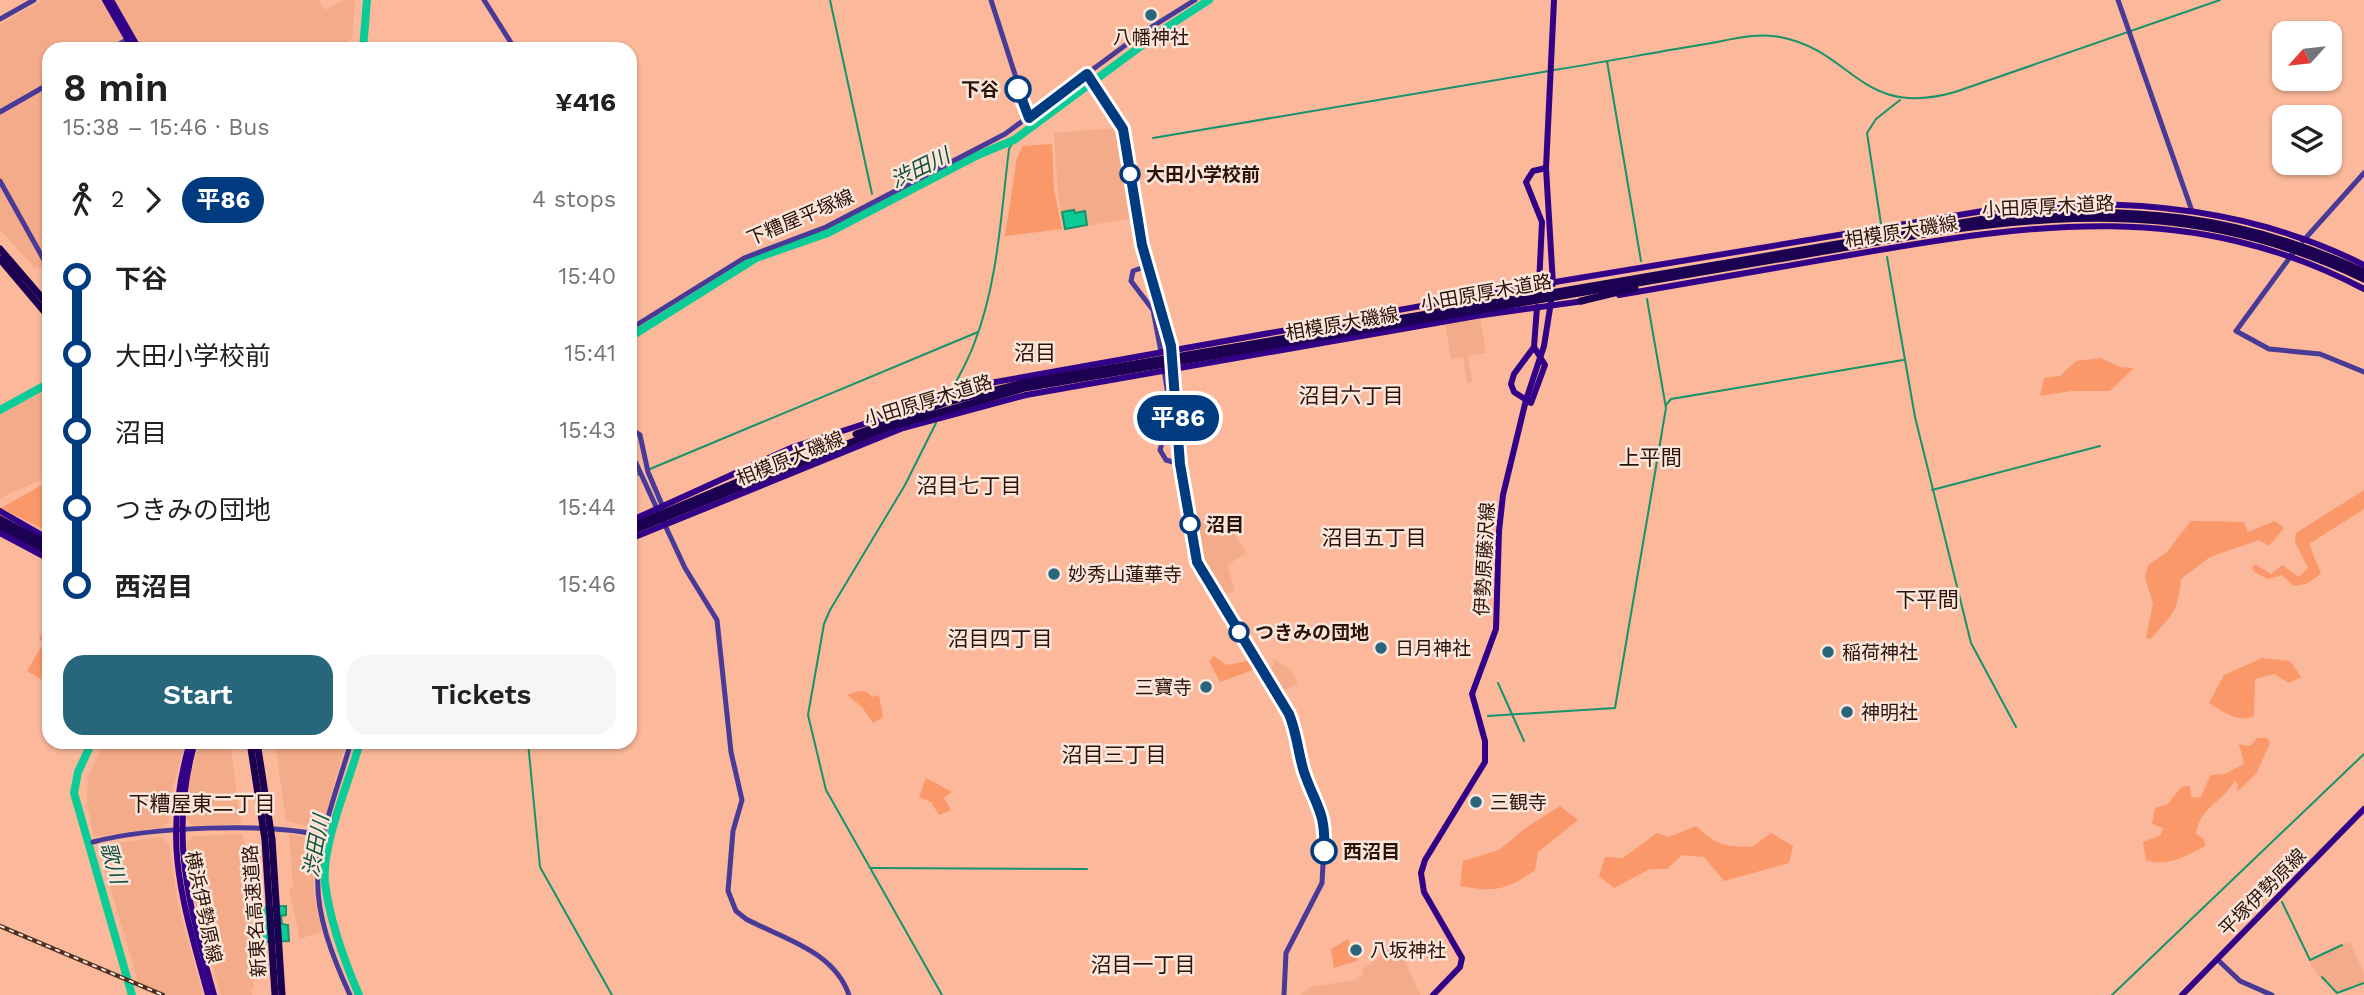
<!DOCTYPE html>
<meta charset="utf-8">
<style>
:root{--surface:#fff;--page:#f6f6f6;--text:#202124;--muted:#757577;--accent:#28667c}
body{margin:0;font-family:"Work Sans","Noto Sans JP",sans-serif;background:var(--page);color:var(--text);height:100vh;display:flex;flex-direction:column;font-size:26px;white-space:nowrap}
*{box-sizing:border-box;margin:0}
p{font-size:23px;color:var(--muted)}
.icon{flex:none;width:38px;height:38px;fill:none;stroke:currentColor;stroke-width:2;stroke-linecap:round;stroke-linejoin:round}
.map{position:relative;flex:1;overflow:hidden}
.panel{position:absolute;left:42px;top:42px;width:595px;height:707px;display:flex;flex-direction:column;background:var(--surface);border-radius:21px;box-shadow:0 2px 5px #0004}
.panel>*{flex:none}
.badge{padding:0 14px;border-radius:23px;font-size:24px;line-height:46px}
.needle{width:46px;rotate:243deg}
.controls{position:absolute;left:2272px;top:21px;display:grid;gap:14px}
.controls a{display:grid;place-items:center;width:70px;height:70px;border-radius:14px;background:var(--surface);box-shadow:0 2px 5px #0004;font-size:35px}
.map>.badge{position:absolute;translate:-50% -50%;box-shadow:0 0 0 4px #fff}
.legs{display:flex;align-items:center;gap:10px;height:77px;padding:0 21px;font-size:23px}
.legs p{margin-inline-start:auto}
.headline{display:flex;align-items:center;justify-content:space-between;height:119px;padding:0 21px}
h1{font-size:38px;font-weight:600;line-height:52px}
.button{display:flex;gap:14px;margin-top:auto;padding:14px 21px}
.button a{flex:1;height:80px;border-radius:21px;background:var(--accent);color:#fff;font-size:28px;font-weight:600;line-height:80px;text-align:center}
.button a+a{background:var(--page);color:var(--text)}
ul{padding:0 21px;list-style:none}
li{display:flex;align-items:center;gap:24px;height:77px;font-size:26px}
li i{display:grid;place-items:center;width:10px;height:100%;margin:0 9px;background:currentColor}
li i::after{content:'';width:18px;height:18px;margin:-9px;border:5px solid;border-radius:50%;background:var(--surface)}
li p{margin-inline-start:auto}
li:first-child i{background:linear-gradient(#0000 50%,currentColor 0)}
li:last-child i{background:linear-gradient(currentColor 50%,#0000 0)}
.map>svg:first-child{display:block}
.built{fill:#f4ab89}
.green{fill:#fa9869}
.water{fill:#0bcc96;stroke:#15946b;stroke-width:2}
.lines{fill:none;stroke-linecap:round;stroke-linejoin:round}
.stream{stroke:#15946b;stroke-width:2}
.river{stroke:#0bcc96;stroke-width:8}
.secondary{stroke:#493a98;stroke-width:5}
.primary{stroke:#330188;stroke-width:6}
.highway{stroke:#1c0153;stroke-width:7}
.rail-casing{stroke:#4d2e20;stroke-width:4.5}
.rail{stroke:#fbe6dc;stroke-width:2;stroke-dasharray:5;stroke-linecap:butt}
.line-1-casing{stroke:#fff;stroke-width:16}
.line-1{stroke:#003b80;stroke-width:10}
.poi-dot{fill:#28667c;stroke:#fbe6dc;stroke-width:2.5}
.stop-1-dot{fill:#fff;stroke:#003b80;stroke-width:3.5}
.labels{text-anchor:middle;stroke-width:5;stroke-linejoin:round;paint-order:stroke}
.poi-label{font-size:19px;fill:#2b1308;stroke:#fbe6dc;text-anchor:start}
.stop-label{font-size:19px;font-weight:bold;fill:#2b1308;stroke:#fbe6dc;text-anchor:start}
.street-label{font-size:19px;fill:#2b1308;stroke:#fbe6dc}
.water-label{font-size:21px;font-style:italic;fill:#10523c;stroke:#fbe6dc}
.neighbourhood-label{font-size:21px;fill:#2b1308;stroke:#fbe6dc}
</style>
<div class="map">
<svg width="2364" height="995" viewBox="0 0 2364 995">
<rect width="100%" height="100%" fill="#fbb89a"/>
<g class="built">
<polygon points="43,0 318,0 325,10 345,0 355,0 352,39 334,49 49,49 49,267 35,268 0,230 0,24"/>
<polygon points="1116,128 1134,218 1064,229 1058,193 1054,133"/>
<polygon points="1480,318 1486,353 1468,356 1472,382 1467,383 1463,357 1451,359 1445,324"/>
<polygon points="49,388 49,476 0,498 0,415"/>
<polygon points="1227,519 1229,527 1247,553 1227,565 1235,591 1219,597 1201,565 1192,525"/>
<polygon points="1274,659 1292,670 1298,684 1280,692 1270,677"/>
<polygon points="105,742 185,742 173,788 169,821 163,827 94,837 87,804 88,775"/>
<polygon points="200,742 230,742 241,824 193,826 186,819 189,782"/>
<polygon points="275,742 346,742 323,824 315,828 286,821"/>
<polygon points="243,834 250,881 254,990 250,989 252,995 221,995 194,901 186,843 193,836"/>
<polygon points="289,834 312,838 317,846 313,889 322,931 300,939 289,890 293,886"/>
<polygon points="162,837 169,844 178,905 203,995 168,995 138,982 98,845"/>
<polygon points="2350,942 2364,973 2364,982 2336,992 2319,977 2309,961"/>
<polygon points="1397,943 1420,995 1300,995 1310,987 1355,980 1364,973 1362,970"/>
</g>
<g class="green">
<polygon points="1052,144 1054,189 1062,229 1005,236 1017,158 1023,146"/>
<polygon points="2101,358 2120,367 2134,368 2110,391 2072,391 2040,396 2044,378 2060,376 2076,361"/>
<polygon points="1219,401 1223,424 1185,428 1187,406"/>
<polygon points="49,481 49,532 1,508"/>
<polygon points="2364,490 2364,509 2309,544 2321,574 2306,584 2294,586 2282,575 2268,579 2254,572 2252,568 2255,564 2271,574 2282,565 2299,577 2308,568 2295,542 2296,533"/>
<path d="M2191,521L2244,522L2248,532L2275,521L2284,528L2269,546L2259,540L2210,557L2181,579C2177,615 2173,612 2151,639L2146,638L2153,603L2145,578L2148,565L2167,552Z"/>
<polygon points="49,621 49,684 27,671 44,642 39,639"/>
<polygon points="1214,656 1226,665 1248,661 1261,677 1253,670 1220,682 1209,661"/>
<path d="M2262,658L2290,661L2301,677L2289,683L2274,674L2255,679L2254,716C2239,724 2222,711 2209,703L2224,675Z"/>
<polygon points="859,691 867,692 872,697 879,695 883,717 873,723 862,707 847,695"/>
<path d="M2257,738H2267L2270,743L2256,774L2237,792L2238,785L2235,780C2224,801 2199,808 2196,834L2204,839L2205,846C2186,856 2166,868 2146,860L2143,842L2161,835L2163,828L2152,824L2155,808L2168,804L2181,787L2190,786L2191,797L2200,798L2211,775L2225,774L2244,764L2239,744L2250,746Z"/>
<polygon points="926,778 952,792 944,798 951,810 939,815 931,802 919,797"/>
<path d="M1560,806L1578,820L1538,852L1535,870C1505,891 1496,892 1460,886L1463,861L1499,850L1524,829Z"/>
<path d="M1696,826C1717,846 1724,846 1752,847L1771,833L1793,846L1789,863L1724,881L1704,857L1682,855L1667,869H1650L1614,888L1599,876L1605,857L1623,858L1657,833L1669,837Z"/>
<polygon points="1348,939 1352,949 1350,951 1359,960 1334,968 1331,949"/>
</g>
<g class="water">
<polygon points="1074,210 1075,213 1085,211 1087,225 1065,229 1062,212"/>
<polygon points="286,906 286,915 281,916 282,924 288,925 289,941 262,942 263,907"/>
</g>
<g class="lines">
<g class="stream">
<polyline points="830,0 872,194"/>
<polyline points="335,49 348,44"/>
<polyline points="1607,61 1641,261"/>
<path d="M1554,70C1605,62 1656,52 1706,44C1730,40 1757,32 1780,37C1854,51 1860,119 1955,92L2220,0"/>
<polyline points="1153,138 1549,71"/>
<polyline points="1881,224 1867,133 1876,119 1900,100"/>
<polyline points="1887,257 1915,417 1971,643 2016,727"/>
<path d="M951,392C958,377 968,361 974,344C998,283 1001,214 1009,149L1014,140"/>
<polyline points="1666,405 1671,399 1903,360"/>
<polyline points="936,423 905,485 830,610 824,624 808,715 826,790 942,995"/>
<polyline points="650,469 978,332"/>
<polyline points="630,477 639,474"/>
<polyline points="1932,490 2100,446"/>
<polyline points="1498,683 1524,741"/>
<polyline points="1488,716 1615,708 1666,408 1647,299"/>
<polyline points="528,742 540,867 612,995"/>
<polyline points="871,868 1087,869"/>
<polyline points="2282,902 2310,960 2342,945"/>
<polyline points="2322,977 2337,993 2364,983"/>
<polyline points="2112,995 2364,754"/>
</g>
<g class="river">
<polyline points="363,49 367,0"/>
<polyline points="630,337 756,258 828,233 978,155 1014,140 1164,29 1209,0"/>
<polyline points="0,410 49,383"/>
<polyline points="92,742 78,772 74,793 132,995"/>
<path d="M359,995C343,958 330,922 325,883C321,845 350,780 360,742"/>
</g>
<g class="secondary">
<polyline points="484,0 515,49"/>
<polyline points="991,0 1029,118"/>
<polyline points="2118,0 2192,211"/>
<polyline points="0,19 34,0"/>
<polyline points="111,49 128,39"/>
<polyline points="1087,74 1123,129 1142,245 1172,353"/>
<polyline points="0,112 49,84"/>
<polyline points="0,181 49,269"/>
<polyline points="2303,241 2364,173"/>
<polyline points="2296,249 2236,331 2269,349 2320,354 2364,372"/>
<polyline points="1147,266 1133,271 1131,281 1153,310 1161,352"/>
<polyline points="630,329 744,258 826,227 1005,134 1142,33 1195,0"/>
<polyline points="1174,366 1180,464 1197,562 1289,714 1297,733 1303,770 1325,827 1322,883 1286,953 1284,995"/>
<polyline points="1164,370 1171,413 1160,450 1166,460 1180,464"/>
<polyline points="630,429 640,435 648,472 663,507"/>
<polyline points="630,450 658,511"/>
<path d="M664,523L685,568L717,620L731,752L742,800L733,831L728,891L736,911L746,919C784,939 834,951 849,995"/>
<path d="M93,842C149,827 269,822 324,836"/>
<polyline points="2217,959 2240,981 2272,995"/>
<path d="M350,995C333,958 315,914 318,872C321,828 339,784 351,742"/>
</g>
<g class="primary">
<polyline points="105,0 133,49"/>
<polyline points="111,0 139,49"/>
<polyline points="1553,284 1546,168 1554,0"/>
<polyline points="1539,285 1542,222 1526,182 1533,171 1546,168"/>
<path d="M1619,295C1696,282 1773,269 1850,255C2033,223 2192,199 2364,289"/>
<polyline points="1534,347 1545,365 1531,403 1514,392 1511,384 1514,374 1534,347 1537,307"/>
<polyline points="0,511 49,539"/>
<path d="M630,521L793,447L990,383L1561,281L1989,210C2116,196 2248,206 2364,265"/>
<polyline points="0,533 49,559"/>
<polyline points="630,539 903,428 1026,395 1476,316 1584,301"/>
<path d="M190,742C161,841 182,899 208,995"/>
<path d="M195,742C168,835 189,905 214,995"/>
<polyline points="1433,995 1460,967 1462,958 1424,892 1421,873 1425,860 1485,762 1485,741 1472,694 1496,629 1499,531 1503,495 1526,400 1544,346 1551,302"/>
<polyline points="2182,995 2364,809"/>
</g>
<g class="highway">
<polyline points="0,249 49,306"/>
<polyline points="0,259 49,317"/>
<polyline points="1581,301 1635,288"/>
<path d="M856,434L948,402L1023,383L1990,218C2125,204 2240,214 2364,272"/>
<polyline points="0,519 49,545"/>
<polyline points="0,526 49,552"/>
<polyline points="630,527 797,457"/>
<path d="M630,532L889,427L1025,388L1942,231C2097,209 2220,210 2364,279"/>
<polyline points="250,742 265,840 275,995"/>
<polyline points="257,742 272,839 282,995"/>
</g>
<defs>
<polyline id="rail" points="0,926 163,995"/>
</defs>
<use href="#rail" class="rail-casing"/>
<use href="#rail" class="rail"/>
</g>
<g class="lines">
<defs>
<path id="line-1" d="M1018,89L1029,118L1087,74L1123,129L1142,245L1171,346L1180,464L1197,562L1289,714C1297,733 1298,753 1304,772C1316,807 1326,811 1324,851"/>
</defs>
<use href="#line-1" class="line-1-casing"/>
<use href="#line-1" class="line-1"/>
</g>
<g class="poi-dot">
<circle cx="1151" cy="15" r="7"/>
<circle cx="1054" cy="574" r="7"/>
<circle cx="1381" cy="648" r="7"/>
<circle cx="1828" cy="652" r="7"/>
<circle cx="1206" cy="687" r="7"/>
<circle cx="1847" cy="712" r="7"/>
<circle cx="1476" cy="802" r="7"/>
<circle cx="1356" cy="950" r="7"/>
</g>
<g class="stop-1-dot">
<circle cx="1018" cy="89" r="12"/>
<circle cx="1130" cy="174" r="9"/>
<circle cx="1190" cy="524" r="9"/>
<circle cx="1239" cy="632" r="9"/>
<circle cx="1324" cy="851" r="12"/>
</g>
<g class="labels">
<g class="poi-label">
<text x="1151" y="44" text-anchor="middle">八幡神社</text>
<text x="1068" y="581">妙秀山蓮華寺</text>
<text x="1395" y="655">日月神社</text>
<text x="1842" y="659">稲荷神社</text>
<text x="1192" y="694" text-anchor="end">三寶寺</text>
<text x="1861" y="719">神明社</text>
<text x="1490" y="809">三観寺</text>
<text x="1370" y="957">八坂神社</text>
</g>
<g class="stop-label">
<text x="999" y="96" text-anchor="end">下谷</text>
<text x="1146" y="181">大田小学校前</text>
<text x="1206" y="531">沼目</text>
<text x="1255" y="639">つきみの団地</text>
<text x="1343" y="858">西沼目</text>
</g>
<g class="street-label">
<text transform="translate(2048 206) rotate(-3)" y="7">小田原厚木道路</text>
<text transform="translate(800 217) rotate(-23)" y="7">下糟屋平塚線</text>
<text transform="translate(1901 231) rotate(-9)" y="7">相模原大磯線</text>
<text transform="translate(1486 292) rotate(-10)" y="7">小田原厚木道路</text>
<text transform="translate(1342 323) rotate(-10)" y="7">相模原大磯線</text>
<text transform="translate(928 400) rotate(-17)" y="7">小田原厚木道路</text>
<text transform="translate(790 458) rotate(-22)" y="7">相模原大磯線</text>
<text transform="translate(1484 559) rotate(-87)" y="7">伊勢原藤沢線</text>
<text transform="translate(2262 892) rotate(-45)" y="7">平塚伊勢原線</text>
<text transform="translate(204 907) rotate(78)" y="7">横浜伊勢原線</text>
<text transform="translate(254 911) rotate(-94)" y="7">新東名高速道路</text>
</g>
<g class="water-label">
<text transform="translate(920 168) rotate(-26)" y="7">渋田川</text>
<text transform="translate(316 846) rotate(-80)" y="7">渋田川</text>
<text transform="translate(113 863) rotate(74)" y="7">歌川</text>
</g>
<g class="neighbourhood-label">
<text x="1035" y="360">沼目</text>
<text x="1351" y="403">沼目六丁目</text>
<text x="1650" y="465">上平間</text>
<text x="969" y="493">沼目七丁目</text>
<text x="1374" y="545">沼目五丁目</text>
<text x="1927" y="607">下平間</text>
<text x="1000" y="646">沼目四丁目</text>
<text x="1114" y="762">沼目三丁目</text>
<text x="202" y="811">下糟屋東二丁目</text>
<text x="1143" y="972">沼目一丁目</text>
</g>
</g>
</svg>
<div class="controls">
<a><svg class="needle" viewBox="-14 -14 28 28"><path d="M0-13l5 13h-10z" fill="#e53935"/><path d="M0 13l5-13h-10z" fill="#757577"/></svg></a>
<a><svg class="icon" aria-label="layers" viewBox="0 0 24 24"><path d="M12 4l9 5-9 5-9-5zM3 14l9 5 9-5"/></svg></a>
</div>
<b class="badge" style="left:1178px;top:418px;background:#003b80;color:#fff">平86</b>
<section class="panel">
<div class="headline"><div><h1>8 min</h1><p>15:38 – 15:46 · Bus</p></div><b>¥416</b></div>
<div class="legs"><svg class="icon" aria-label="walk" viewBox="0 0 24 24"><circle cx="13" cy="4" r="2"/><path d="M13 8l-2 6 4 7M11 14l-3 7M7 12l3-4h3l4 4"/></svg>2<svg class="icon" aria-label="forward" viewBox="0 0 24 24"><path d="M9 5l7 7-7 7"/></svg><b class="badge" style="background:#003b80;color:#fff">平86</b><p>4 stops</p></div>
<ul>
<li><i style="color:#003b80"></i><b>下谷</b><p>15:40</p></li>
<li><i style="color:#003b80"></i><span>大田小学校前</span><p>15:41</p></li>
<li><i style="color:#003b80"></i><span>沼目</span><p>15:43</p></li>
<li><i style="color:#003b80"></i><span>つきみの団地</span><p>15:44</p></li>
<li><i style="color:#003b80"></i><b>西沼目</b><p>15:46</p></li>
</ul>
<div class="button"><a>Start</a><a>Tickets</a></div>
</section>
</div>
